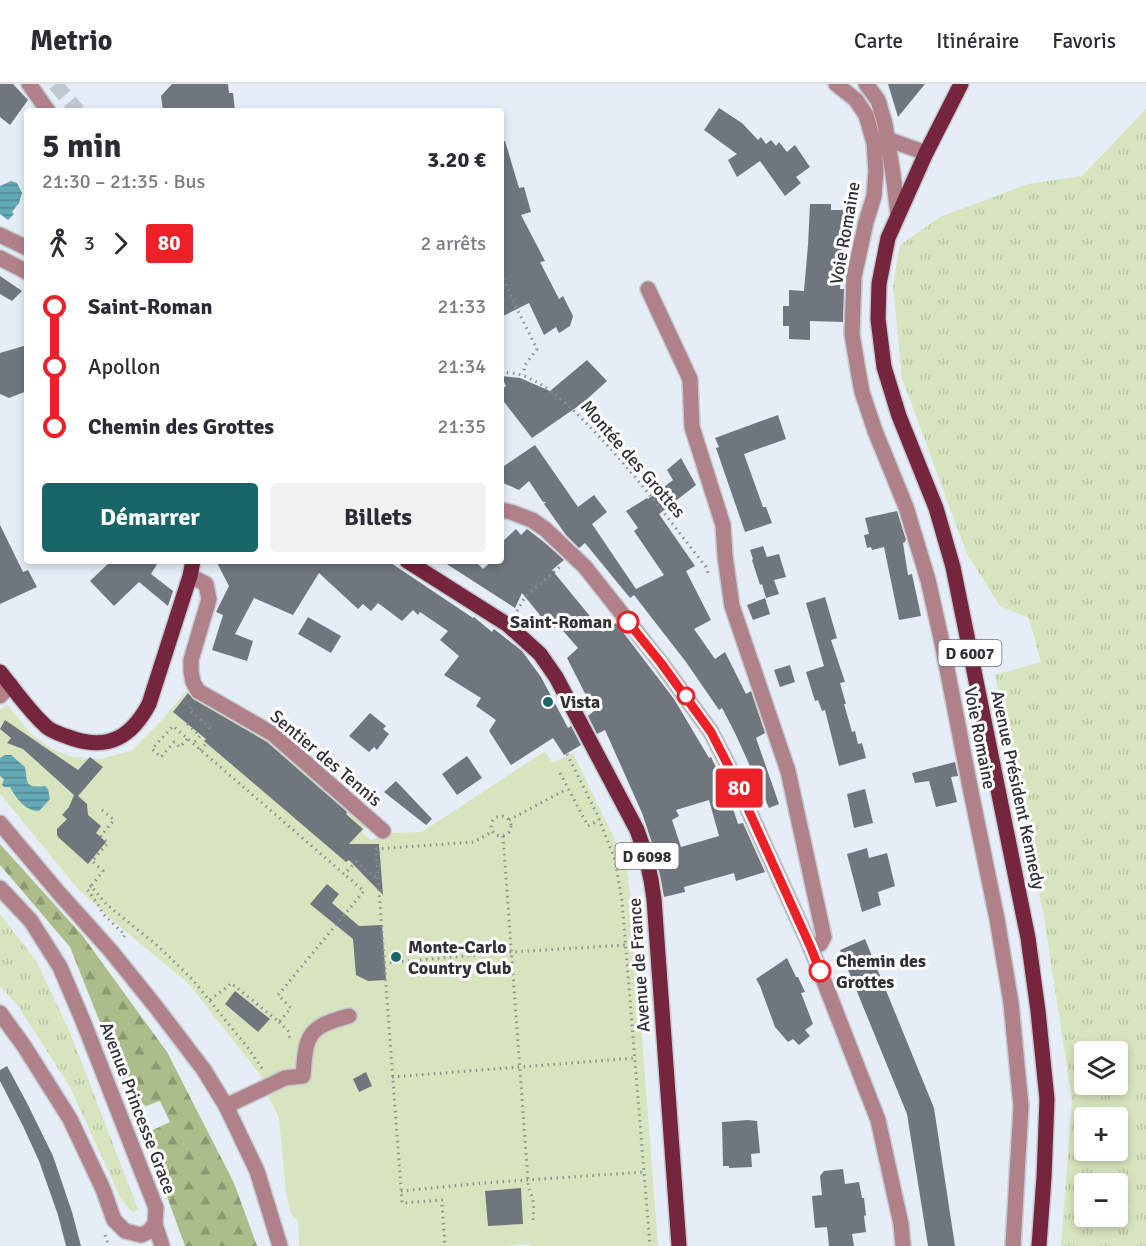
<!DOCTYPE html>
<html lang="fr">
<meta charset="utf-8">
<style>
:root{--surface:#fff;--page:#f2f2f3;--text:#2b2b33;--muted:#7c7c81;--line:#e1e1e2;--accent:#186668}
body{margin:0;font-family:Signika,sans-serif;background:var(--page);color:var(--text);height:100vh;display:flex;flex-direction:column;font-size:22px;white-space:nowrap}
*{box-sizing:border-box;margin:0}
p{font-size:20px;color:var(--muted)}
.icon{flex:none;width:33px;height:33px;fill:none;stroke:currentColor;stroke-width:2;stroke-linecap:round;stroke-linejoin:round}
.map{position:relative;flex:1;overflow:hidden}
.drawer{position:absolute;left:24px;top:24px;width:480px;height:456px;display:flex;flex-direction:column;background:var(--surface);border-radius:6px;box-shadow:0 3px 9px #0003}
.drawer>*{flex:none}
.badge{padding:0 12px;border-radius:4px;font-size:21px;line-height:39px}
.controls{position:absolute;left:1074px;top:957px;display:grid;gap:12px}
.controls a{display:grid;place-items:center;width:54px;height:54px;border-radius:6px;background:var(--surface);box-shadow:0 3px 9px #0003;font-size:30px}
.map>.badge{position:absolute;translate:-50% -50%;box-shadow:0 0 0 3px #fff}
.legs{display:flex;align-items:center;gap:9px;height:66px;padding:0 18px;font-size:20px}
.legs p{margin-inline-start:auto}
.head{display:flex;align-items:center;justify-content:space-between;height:102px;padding:0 18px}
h1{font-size:33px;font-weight:700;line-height:45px}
.primary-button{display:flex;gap:12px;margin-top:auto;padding:12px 18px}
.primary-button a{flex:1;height:69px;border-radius:6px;background:var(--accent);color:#fff;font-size:24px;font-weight:700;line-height:69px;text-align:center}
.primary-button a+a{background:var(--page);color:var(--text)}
ul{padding:0 18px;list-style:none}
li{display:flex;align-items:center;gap:21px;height:60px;font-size:22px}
li i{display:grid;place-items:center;width:9px;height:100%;margin:0 8px;background:currentColor}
li i::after{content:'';width:15px;height:15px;margin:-8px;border:4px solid;border-radius:50%;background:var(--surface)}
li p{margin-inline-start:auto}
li:first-child i{background:linear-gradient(#0000 50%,currentColor 0)}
li:last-child i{background:linear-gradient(currentColor 50%,#0000 0)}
header{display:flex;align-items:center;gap:36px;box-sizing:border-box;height:84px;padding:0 30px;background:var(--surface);border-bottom:2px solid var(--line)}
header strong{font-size:28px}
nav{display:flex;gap:33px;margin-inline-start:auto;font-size:21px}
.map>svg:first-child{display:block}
.grass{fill:url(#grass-tufts);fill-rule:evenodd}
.forest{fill:url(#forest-firs)}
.pitch{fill:#d8e4bd}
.water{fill:url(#water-rules)}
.building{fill:#6f767e;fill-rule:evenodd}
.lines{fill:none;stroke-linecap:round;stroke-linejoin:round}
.minor-tunnel{stroke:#c1c7cf;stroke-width:15;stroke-dasharray:15 8;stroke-linecap:butt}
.minor-casing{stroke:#c4cbd3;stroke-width:18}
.major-casing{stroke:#c4cbd3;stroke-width:18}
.path{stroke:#8a8f95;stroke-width:3;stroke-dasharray:1.5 4.5;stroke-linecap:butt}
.minor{stroke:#b1818a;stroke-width:15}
.major{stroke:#76263c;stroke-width:15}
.line-1-casing{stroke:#fff;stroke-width:14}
.line-1{stroke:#ed2028;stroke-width:9}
.stop-1-dot{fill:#fff;stroke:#ed2028;stroke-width:3}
.poi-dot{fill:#186668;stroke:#fff;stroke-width:2}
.labels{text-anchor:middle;stroke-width:6;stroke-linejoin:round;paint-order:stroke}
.shield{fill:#fff;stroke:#6d6f72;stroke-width:1.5}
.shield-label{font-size:16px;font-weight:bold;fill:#2f3135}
.street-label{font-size:18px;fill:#2f3135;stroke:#fff}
.stop-label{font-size:18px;font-weight:bold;fill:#2f3135;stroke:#fff;text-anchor:end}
.poi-label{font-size:18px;font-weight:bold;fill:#2f3135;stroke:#fff;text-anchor:start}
</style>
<header>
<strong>Metrio</strong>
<nav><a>Carte</a><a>Itinéraire</a><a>Favoris</a></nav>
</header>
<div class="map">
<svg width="1146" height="1162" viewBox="0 0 1146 1162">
<defs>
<pattern id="grass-tufts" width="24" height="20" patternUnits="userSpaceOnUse" patternTransform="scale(1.5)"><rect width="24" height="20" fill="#d8e4bd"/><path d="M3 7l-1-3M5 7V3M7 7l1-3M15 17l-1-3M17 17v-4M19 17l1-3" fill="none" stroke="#bac4a3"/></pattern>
<pattern id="forest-firs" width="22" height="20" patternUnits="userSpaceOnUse" patternTransform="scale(1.5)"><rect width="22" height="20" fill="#adbd89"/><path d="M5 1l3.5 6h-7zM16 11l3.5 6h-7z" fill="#8d9a71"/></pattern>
<pattern id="water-rules" width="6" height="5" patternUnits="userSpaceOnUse" patternTransform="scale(1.5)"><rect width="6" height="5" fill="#64a9b6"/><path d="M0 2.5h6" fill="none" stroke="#538a95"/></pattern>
</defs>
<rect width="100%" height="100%" fill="#e5edf6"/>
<g class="grass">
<path d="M1146,25V1162H1061L1072,1016L1044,833L995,591L1041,578L1029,534L1000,522L967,470L902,294L893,202L900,161L940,133L1028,100L1082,92ZM1084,968H1118V1000H1084ZM1084,1034H1118V1066H1084ZM1084,1100H1118V1132H1084Z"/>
<polygon points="0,830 37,878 71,951 138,1125 133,1129 121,1115 70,1003 18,922 0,902"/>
</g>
<polygon class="forest" points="0,760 82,851 167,968 234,1099 257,1162 185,1162 147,1058 153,1046 170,1038 160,1017 146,1022 130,1014 70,863 0,781"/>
<polygon class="pitch" points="190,603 231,637 236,632 271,652 366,742 362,749 371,756 390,749 422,748 545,667 552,679 573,669 626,779 632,825 658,1162 531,1162 530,1160 504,1162 299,1162 298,1137 291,1129 286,1109 279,1034 264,1004 261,992 189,900 124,846 78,805 2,712 0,709 0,626 7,620 30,649 54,666 73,673 100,675 131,667 161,637"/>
<g class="water">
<polygon points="11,97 17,99 22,109 19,119 12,128 14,130 8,136 0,130 0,102"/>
<path d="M5,671H11L25,683C28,701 25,704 45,702L48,705L50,715L39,727C25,727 16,714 10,703H4L2,701L4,695L0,692V674Z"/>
</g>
<g class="building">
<polygon points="0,0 13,0 28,16 10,41 0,33"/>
<polygon points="172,0 228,0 229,9 233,9 235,27 163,27 161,12"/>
<polygon points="888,0 925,0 898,33"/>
<polygon points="719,24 742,39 758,56 761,53 766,60 771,56 776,62 779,58 787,68 795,61 810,83 796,93 801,99 785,112 760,77 737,93 728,76 737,70 704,46"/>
<polygon points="501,57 505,57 519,104 524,103 531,128 521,131 545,177 540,178 559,215 563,212 573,232 570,242 559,249 556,243 544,251 529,219 501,233"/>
<polygon points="810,120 831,120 831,126 844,126 840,205 844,205 843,238 810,237 810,256 789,255 789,242 783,242 783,222 789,222 789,206 804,207 808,161"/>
<polygon points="0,192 22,207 12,217 0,210"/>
<polygon points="27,261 27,307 9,314 0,310 0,269"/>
<polygon points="587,276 607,297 584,318 532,354 501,314 501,306 506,302 501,292 520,294 550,307"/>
<polygon points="778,331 786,355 744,370 763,423 766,423 772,439 745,448 716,364 719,363 715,354"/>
<polygon points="535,361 578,423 594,411 607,428 592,440 636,505 664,491 634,447 638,444 626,427 647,414 648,415 673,396 667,386 681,374 696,401 659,430 695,482 686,487 711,536 694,545 715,575 725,568 746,610 751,607 765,649 756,654 779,720 769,724 735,649 722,624 719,626 686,578 634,511 630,514 585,459 579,464 566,451 544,420 546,418 543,418 529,397 519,406 501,398 501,384"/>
<polygon points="897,427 906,456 905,458 903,459 908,491 912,490 921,532 899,536 884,463 872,466 871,463 867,464 864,451 869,450 865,434"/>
<polygon points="0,441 23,488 28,486 37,503 0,520"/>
<path d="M516,445L521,451L527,445L544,458L564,476L552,486L603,548L616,539L674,615L709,674L711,673L727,706L738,740L743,739L765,788L736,797L734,789L684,803L685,808L664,813L661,796L654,765L642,729L605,646L597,650L588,632L594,627L567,574L578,564L558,541L552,546L522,509L515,524L442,477H475L483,485L492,477H501V459ZM709,716L719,752L681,763L672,736L679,732L676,726Z"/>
<polygon points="763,462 767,473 779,470 786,493 774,496 779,510 766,514 762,500 760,501 752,476 753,475 750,466"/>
<polygon points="111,477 159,477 151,490 173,507 168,522 139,498 114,522 90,497"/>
<polygon points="216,477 388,477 473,534 474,533 492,548 494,545 522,567 541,593 568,644 571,642 581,661 564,671 553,654 511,681 489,647 496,636 476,622 481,614 444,591 459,572 440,556 448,547 420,528 418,531 413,526 402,537 378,519 371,527 363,520 358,525 319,489 293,531 254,514 235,550 253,557 247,577 212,566 223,531 216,528 229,502"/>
<polygon points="825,513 837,554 831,556 845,598 840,599 846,620 844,620 852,648 855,647 858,660 862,659 866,674 839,682 825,626 822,627 818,616 815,617 806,588 824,582 806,519"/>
<polygon points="765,514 770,530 753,536 747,521"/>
<polygon points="308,533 341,552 331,569 298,550"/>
<polygon points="790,581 795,598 780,603 774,586"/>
<polygon points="188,609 193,615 267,658 347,728 346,730 363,745 349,760 379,760 383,811 349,776 346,778 204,657 206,655 173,628"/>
<polygon points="370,629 386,642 383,645 389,650 377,666 374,663 369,668 349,652"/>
<polygon points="5,636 78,686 90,673 103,683 78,712 87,720 88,731 101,742 96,749 106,758 88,780 58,753 57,750 57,745 67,735 62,731 69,723 74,711 23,665 7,659 11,654 0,645"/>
<polygon points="467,672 482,694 457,711 442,690"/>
<polygon points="955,678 958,692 951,693 957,718 936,723 929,697 915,699 912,689"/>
<polygon points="396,697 432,735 426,741 384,708"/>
<polygon points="865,705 873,739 854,744 847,710"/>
<polygon points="867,764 869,774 887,769 895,802 878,808 881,821 862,828 847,770"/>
<polygon points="327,800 339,810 332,819 359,842 382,841 386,896 368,897 356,891 353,855 310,820"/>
<polygon points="865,855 934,1024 955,1162 928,1162 907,1030 840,866"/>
<polygon points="787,874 796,893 798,893 805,908 801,909 813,940 805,946 810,952 799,961 793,955 788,958 775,943 760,902 756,895"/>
<polygon points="235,907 270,935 258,948 225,920"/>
<polygon points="7,982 27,1019 53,1072 72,1128 81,1162 66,1162 58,1131 39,1077 23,1042 0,997 0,986"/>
<polygon points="366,988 372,1002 359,1008 353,995"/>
<polygon points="748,1036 757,1037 760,1069 751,1070 752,1083 729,1084 729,1082 723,1082 722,1038"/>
<polygon points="843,1085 845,1100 859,1098 862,1114 864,1114 866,1131 864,1132 866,1148 852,1150 854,1162 829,1162 827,1143 815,1144 812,1112 822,1111 820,1092 824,1087"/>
<polygon points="521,1104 523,1140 488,1142 485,1107"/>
</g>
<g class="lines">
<polyline class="minor-tunnel" points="55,0 78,27"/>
<defs>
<g id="minor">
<polyline points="29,0 48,27"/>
<polyline points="836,0 856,16 866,31 874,59 876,87 874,112 866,138 854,193 852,250 858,286 862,308 875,347 906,423 928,496 941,554 971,708 997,835 1011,919 1021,1022 1013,1162"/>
<polyline points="866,0 878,16 885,40 893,90 898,131"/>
<polyline points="887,55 926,69"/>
<polyline points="0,151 27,164"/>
<polyline points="0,174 27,188"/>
<polyline points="648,205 690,295 692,343 723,441 725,472 732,522 788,687 824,853 820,860 811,864"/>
<polyline points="501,426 511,428 532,436 545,445 585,483 661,579 711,648 729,683 811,864 878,1036 901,1140 903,1162"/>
<polyline points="190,492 206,500 209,515 191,576 191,587 193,598 198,607 273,650 383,747"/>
<polyline points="0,612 11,601"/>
<polyline points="0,739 59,809 111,867 156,923 204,986 226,1022 257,1087 280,1162"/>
<polyline points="0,804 31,837 60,883 83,937 156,1124 155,1140 148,1148 141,1151 125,1147 114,1136 103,1105 70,1035 24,962 0,929"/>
<path d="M226,1022L285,994L303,992C306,951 307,943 349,932"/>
<polyline points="155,1140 162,1162"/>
</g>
<g id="major">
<polyline points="961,0 926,69 888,154 879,200 878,235 884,283 899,332 936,424 953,483 1028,854 1038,927 1047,1015 1044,1093 1039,1162"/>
<path d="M407,477L508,541L540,570L556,593L637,746C646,769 651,791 654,815L679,1162"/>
<path d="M0,588C14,605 31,630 48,644C55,649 66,652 74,655C110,666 132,652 149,620L190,492L193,477"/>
</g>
</defs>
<use href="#minor" class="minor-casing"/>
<use href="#major" class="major-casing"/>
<g class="path">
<polyline points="501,189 515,221 537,265 525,281 523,291"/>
<path d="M501,288C508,289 517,289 524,292C548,301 567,320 585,338C630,383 667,433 706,483L709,491"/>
<polyline points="517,527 525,513 560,483"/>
<polyline points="191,623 189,625 213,647"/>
<polyline points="187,640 200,652 193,660"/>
<polyline points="187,655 180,663 174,658 161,673 152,665 173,642 344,790 356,778 378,795"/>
<polyline points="200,666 207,659"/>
<polyline points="567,670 597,730 615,776 622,817 650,1162"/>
<polyline points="560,689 588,742 599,736"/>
<polyline points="102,726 114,736 101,752 108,759 92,777 103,787 91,802 106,820 159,863 192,895 248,964 263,986"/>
<circle cx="501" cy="742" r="10"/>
<polyline points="509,736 567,705"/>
<path d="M503,752L528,1097C528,1104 530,1107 532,1113C535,1121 533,1131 533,1140"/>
<polyline points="91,802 87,805 99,822 103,830 125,851 122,855"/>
<polyline points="384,879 511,868 626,861"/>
<path d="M210,916C217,910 225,906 231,899L279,938L291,924L278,911L364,807L344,790"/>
<polyline points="279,938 288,947 290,956"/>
<polyline points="392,993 635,974"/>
<polyline points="401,1107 483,1099 644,1088"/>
<polyline points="443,1116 402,1119 376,765 474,758 493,747"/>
<polyline points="442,1121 445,1162"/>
<polyline points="105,1151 109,1162"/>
</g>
<use href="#minor" class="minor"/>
<use href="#major" class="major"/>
</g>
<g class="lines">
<defs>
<polyline id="line-1" points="628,538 661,579 711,648 729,683 811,864 820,887"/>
</defs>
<use href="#line-1" class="line-1-casing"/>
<use href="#line-1" class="line-1"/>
</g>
<g class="stop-1-dot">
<circle cx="628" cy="538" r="10"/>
<circle cx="686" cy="612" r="8"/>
<circle cx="820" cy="887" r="10"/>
</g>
<g class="poi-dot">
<circle cx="548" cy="618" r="6"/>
<circle cx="396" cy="873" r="6"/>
</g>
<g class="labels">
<g class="shield">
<rect x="938.5" y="556" width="63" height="26" rx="4.5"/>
<rect x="615.5" y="759" width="63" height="26" rx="4.5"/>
</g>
<g class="shield-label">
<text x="970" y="575">D 6007</text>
<text x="647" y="778">D 6098</text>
</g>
<g class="street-label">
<text transform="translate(845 149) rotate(-80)" y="6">Voie Romaine</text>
<text transform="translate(633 375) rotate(49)" y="6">Montée des Grottes</text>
<text transform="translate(980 654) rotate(79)" y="6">Voie Romaine</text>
<text transform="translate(326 674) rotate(40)" y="6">Sentier des Tennis</text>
<text transform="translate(1018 706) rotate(78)" y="6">Avenue Président Kennedy</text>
<text transform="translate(639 881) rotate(-94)" y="6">Avenue de France</text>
<text transform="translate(138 1024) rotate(69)" y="6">Avenue Princesse Grace</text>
</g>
<g class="stop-label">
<text x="612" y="544">Saint-Roman</text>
<text x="836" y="883" text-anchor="start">Chemin des<tspan x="836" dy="21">Grottes</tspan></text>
</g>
<g class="poi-label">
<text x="560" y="624">Vista</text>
<text x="408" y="869">Monte-Carlo<tspan x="408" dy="21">Country Club</tspan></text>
</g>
</g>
</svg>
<div class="controls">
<a><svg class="icon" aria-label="layers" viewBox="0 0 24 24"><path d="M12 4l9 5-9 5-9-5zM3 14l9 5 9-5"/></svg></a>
<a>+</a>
<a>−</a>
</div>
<b class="badge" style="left:739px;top:704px;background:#ed2028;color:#fff">80</b>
<section class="drawer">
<div class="head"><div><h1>5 min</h1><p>21:30 – 21:35 · Bus</p></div><b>3.20 €</b></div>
<div class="legs"><svg class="icon" aria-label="walk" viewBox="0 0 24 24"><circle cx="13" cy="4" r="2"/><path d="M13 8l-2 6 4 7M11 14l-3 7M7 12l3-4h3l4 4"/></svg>3<svg class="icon" aria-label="forward" viewBox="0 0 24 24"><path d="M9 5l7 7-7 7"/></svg><b class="badge" style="background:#ed2028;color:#fff">80</b><p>2 arrêts</p></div>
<ul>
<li><i style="color:#ed2028"></i><b>Saint-Roman</b><p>21:33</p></li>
<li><i style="color:#ed2028"></i><span>Apollon</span><p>21:34</p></li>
<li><i style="color:#ed2028"></i><b>Chemin des Grottes</b><p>21:35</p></li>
</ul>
<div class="primary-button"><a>Démarrer</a><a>Billets</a></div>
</section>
</div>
